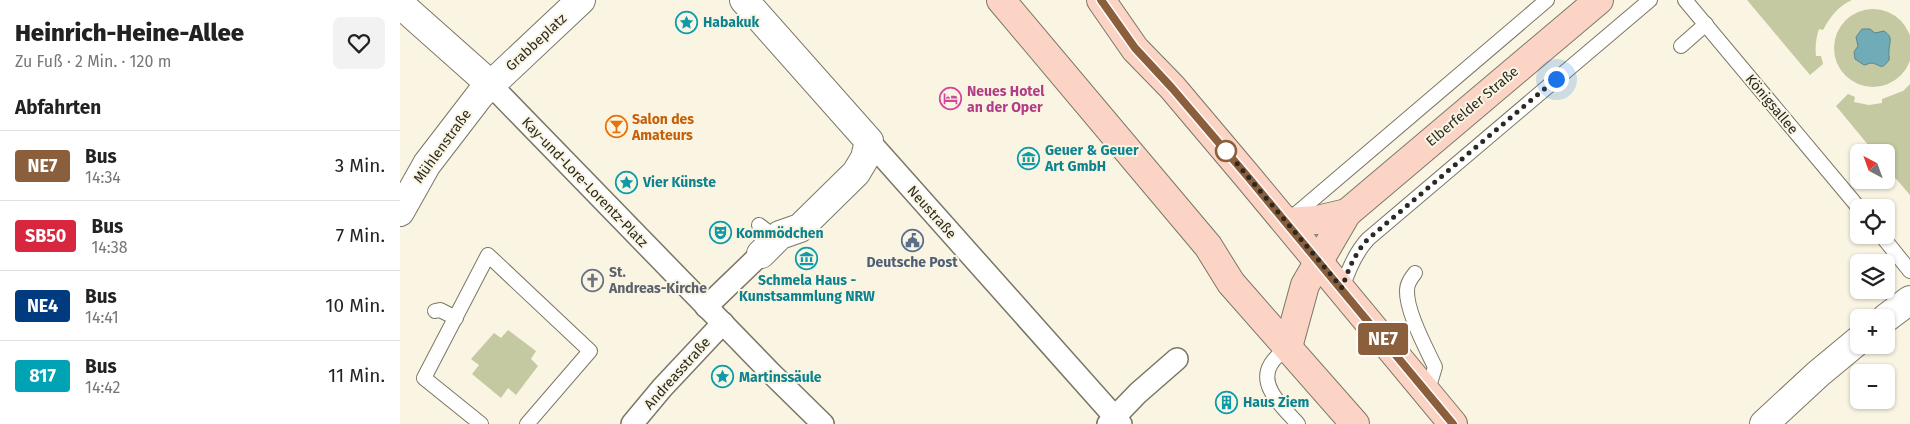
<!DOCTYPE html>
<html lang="de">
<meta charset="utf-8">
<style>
:root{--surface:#fff;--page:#f2f2f2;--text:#222;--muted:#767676;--line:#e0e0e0}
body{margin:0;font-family:"Fira Sans",sans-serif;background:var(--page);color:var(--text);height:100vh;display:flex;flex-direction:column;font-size:19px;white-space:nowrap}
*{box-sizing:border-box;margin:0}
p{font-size:16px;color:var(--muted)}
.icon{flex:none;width:28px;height:28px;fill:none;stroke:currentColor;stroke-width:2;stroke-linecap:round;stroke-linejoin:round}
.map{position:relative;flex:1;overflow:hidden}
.sheet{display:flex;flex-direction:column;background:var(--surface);width:400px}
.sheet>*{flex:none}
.badge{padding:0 10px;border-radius:4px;font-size:18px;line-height:32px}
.needle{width:32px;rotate:319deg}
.tools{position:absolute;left:1450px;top:144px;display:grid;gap:10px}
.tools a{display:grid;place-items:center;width:45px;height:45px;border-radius:8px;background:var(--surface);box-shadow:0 1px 4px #0004;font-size:25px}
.you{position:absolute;width:25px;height:25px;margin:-12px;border:4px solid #fff;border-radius:50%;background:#1a73e8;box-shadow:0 0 0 8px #1a73e833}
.map>.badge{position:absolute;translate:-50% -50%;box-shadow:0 0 0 2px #fff}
h2{padding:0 15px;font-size:19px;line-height:45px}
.round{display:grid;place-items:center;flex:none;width:52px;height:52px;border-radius:8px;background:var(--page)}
.overview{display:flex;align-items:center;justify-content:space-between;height:85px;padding:0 15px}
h1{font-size:24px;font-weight:800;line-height:38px}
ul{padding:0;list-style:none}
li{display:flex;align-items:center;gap:15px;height:70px;padding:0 15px;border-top:1px solid var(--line)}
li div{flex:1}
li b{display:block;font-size:19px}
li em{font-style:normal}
li .badge{min-width:55px;font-weight:700;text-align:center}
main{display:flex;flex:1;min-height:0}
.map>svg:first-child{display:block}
.green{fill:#c4c9a2}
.water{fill:#6facb7;stroke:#5b858a}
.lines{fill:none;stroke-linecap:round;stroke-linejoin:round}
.service-casing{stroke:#7b7766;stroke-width:16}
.pedestrian-casing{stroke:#7b7766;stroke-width:24}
.minor-casing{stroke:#7b7766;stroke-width:30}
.tertiary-casing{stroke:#7b7766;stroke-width:30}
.secondary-casing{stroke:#7b7766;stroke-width:30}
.service{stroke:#fff;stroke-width:14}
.pedestrian{stroke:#fff;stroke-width:21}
.minor{stroke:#fff;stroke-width:28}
.tertiary{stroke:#fff;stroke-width:28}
.secondary{stroke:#fbd4c5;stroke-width:28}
.line-casing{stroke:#fff;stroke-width:11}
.line{stroke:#8b5e3c;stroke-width:8}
.walk{stroke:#2b2922;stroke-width:5;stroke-dasharray:0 9}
.stop-dot{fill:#fff;stroke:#8b5e3c;stroke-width:2.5}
.labels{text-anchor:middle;stroke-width:4;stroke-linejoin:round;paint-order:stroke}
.culture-label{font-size:14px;font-weight:bold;fill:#0d838f;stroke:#faf5e2;text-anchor:start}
.street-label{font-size:14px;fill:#2b2922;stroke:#faf5e2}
.hotel-label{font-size:14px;font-weight:bold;fill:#b23c85;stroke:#faf5e2;text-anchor:start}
.food-label{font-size:14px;font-weight:bold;fill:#c56008;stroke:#faf5e2;text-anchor:start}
.service-label{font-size:14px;font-weight:bold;fill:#4e5e75;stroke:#faf5e2}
.worship-label{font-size:14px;font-weight:bold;fill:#5b616d;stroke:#faf5e2;text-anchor:start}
</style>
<main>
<section class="sheet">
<div class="overview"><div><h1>Heinrich-Heine-Allee</h1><p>Zu Fuß · 2 Min. · 120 m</p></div><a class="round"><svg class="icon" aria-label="heart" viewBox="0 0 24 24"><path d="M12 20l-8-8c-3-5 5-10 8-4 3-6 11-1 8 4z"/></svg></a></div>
<h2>Abfahrten</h2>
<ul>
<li><span class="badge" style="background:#8b5e3c;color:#fff">NE7</span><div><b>Bus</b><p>14:34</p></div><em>3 Min.</em></li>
<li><span class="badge" style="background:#d7263d;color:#fff">SB50</span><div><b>Bus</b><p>14:38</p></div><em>7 Min.</em></li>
<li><span class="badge" style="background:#003b80;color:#fff">NE4</span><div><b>Bus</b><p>14:41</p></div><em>10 Min.</em></li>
<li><span class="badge" style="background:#00a3b4;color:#fff">817</span><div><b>Bus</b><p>14:42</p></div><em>11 Min.</em></li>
</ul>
</section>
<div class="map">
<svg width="1510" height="424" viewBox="0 0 1510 424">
<rect width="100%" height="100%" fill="#faf5e2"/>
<g class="green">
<path d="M1347,0H1452C1438,6 1430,17 1423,30L1419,29C1416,38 1415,47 1416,56H1421L1423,64L1410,75Z"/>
<circle cx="1473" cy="48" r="39"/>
<polygon points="1510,84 1510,195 1486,167 1486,152 1474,152 1436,106 1448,94 1455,97 1454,102 1469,105 1482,103 1482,99 1503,91"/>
<polygon points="108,330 136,351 131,359 138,366 116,395 108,388 101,398 72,374 79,365 71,359 94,333 101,338"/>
</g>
<path class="water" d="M1462,29H1470L1475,33L1484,31C1494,38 1489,42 1489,51C1488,54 1490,57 1489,60C1481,71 1481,65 1472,63C1469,63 1466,65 1464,65L1455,59L1454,52L1458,46L1456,37Z"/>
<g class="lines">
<defs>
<g id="service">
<polyline points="1285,0 1459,208"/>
<polyline points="1281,46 1306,24"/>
<polyline points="890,219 1147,0"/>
<polyline points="359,225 371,234 380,235"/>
<polyline points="1481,235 1510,271"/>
<path d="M1015,273C1011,278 1007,284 1007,290C1006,311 1026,348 1035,367L1027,393"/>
<path d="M942,289C948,270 955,253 968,239L1250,0"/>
<polyline points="35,311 40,310 56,318"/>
<path d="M888,347C882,352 875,357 871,364C857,386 885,409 898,424"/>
<polyline points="81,424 24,378 88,255 190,351 127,424"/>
</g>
<g id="pedestrian">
<polyline points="90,84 372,374 423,424"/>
<polyline points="469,141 721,424"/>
<polyline points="306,307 361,254"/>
<polyline points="232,424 262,388 323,323"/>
<polyline points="708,424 738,393 777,359"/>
</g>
<g id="minor">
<polyline points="344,0 469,141 465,158 456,173 400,228 380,235 361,254"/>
<polyline points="0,4 90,84"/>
<polyline points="0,212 27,164 80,95 181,0"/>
</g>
<g id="tertiary">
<polyline points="1486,318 1510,300"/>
<polyline points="1364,424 1418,374 1459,340"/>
</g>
<g id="secondary">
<polyline points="601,0 808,246 831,283 955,424"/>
<polyline points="701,0 735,49 772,87 848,177 1053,424"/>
<polyline points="886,222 917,220 947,213"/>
<polyline points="888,347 905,285 947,213 1199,0"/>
</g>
</defs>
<use href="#service" class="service-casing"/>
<use href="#pedestrian" class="pedestrian-casing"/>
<use href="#minor" class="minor-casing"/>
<use href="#tertiary" class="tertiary-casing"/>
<use href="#secondary" class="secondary-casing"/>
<use href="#service" class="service"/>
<use href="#pedestrian" class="pedestrian"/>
<use href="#minor" class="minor"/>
<use href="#tertiary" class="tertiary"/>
<use href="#secondary" class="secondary"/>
</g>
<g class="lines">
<defs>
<polyline id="line" points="701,0 735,48 772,88 848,177 1053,424"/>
</defs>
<use href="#line" class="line-casing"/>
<use href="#line" class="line"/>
<path class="walk" d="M826,151L823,147L942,288C948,270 955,253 968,239L1156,79"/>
</g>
<defs>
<symbol id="sight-ring" viewBox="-11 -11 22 22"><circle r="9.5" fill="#faf5e2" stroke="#0f9aa8" stroke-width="1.5"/><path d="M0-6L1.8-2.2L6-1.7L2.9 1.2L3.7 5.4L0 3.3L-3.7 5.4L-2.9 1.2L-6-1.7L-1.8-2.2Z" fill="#0f9aa8"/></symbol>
<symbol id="hotel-ring" viewBox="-11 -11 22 22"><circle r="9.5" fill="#faf5e2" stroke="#d1479c" stroke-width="1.5"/><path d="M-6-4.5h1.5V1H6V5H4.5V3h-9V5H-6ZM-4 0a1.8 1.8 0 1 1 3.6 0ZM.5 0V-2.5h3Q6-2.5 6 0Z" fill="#d1479c"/></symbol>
<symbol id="bar-ring" viewBox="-11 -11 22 22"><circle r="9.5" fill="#faf5e2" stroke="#e8710a" stroke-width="1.5"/><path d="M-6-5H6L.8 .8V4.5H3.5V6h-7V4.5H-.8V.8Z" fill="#e8710a"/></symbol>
<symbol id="museum-ring" viewBox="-11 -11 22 22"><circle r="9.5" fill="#faf5e2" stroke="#0f9aa8" stroke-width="1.5"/><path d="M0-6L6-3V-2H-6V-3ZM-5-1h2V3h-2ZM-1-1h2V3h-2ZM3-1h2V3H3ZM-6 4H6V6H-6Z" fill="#0f9aa8"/></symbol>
<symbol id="theatre-ring" viewBox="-11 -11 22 22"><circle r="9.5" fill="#faf5e2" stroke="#0f9aa8" stroke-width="1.5"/><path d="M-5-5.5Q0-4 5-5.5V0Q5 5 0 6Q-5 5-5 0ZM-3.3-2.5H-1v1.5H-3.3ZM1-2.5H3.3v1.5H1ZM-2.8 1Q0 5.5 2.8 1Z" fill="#0f9aa8"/></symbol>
<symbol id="civic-ring" viewBox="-11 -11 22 22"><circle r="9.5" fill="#faf5e2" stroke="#5c6f8a" stroke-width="1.5"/><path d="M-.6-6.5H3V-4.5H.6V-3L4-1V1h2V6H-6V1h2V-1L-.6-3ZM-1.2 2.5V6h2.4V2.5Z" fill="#5c6f8a"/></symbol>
<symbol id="church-ring" viewBox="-11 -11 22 22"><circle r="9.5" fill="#faf5e2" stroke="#6b7280" stroke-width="1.5"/><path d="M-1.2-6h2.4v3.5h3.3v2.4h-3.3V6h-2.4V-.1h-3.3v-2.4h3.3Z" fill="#6b7280"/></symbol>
<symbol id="building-ring" viewBox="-11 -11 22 22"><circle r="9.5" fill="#faf5e2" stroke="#0f9aa8" stroke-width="1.5"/><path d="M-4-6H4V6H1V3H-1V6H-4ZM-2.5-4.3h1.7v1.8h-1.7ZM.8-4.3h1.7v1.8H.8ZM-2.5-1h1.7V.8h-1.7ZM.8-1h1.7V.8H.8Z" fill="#0f9aa8"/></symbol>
</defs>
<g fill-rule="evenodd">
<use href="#sight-ring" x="274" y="10" width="25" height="25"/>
<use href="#hotel-ring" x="538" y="86" width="25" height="25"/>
<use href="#bar-ring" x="204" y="114" width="25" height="25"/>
<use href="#museum-ring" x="616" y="146" width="25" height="25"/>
<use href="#sight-ring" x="214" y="170" width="25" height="25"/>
<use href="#theatre-ring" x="308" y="220" width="25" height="25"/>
<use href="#civic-ring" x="500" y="228" width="25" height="25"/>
<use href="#museum-ring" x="394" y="246" width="25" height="25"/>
<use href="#church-ring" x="180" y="268" width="25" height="25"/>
<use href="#sight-ring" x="310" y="364" width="25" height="25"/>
<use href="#building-ring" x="814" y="390" width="25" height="25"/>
</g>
<circle class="stop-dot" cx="826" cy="151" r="10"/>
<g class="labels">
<g class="culture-label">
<text x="303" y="27">Habakuk</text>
<text x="645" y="155">Geuer &amp; Geuer<tspan x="645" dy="16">Art GmbH</tspan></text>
<text x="243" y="187">Vier Künste</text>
<text x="336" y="238">Kommödchen</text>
<text x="407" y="285" text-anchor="middle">Schmela Haus -<tspan x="407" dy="16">Kunstsammlung NRW</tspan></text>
<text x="339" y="382">Martinssäule</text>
<text x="843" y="407">Haus Ziem</text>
</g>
<g class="street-label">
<text transform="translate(136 42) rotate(-43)" y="5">Grabbeplatz</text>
<text transform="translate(1372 104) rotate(50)" y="5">Königsallee</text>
<text transform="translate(1072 106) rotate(-40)" y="5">Elberfelder Straße</text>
<text transform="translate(42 146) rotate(-54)" y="5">Mühlenstraße</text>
<text transform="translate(185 182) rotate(46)" y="5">Kay-und-Lore-Lorentz-Platz</text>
<text transform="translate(532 212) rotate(48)" y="5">Neustraße</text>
<text transform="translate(277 373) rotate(-48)" y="5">Andreasstraße</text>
</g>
<g class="hotel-label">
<text x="567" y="96">Neues Hotel<tspan x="567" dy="16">an der Oper</tspan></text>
</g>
<g class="food-label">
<text x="232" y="124">Salon des<tspan x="232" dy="16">Amateurs</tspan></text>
</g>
<g class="service-label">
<text x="512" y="267">Deutsche Post</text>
</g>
<g class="worship-label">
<text x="209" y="277">St.<tspan x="209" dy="16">Andreas-Kirche</tspan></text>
</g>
</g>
</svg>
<div class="tools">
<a><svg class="needle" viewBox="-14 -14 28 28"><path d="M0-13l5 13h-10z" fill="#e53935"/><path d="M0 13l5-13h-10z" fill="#767676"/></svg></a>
<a><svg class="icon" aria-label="locate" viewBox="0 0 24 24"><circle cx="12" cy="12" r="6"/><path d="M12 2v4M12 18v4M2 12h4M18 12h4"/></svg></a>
<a><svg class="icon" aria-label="layers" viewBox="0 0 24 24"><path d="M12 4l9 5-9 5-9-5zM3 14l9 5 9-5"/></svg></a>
<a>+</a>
<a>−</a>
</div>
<div class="you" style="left:1156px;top:79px"></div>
<b class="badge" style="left:983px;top:339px;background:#8b5e3c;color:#fff">NE7</b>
</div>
</main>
